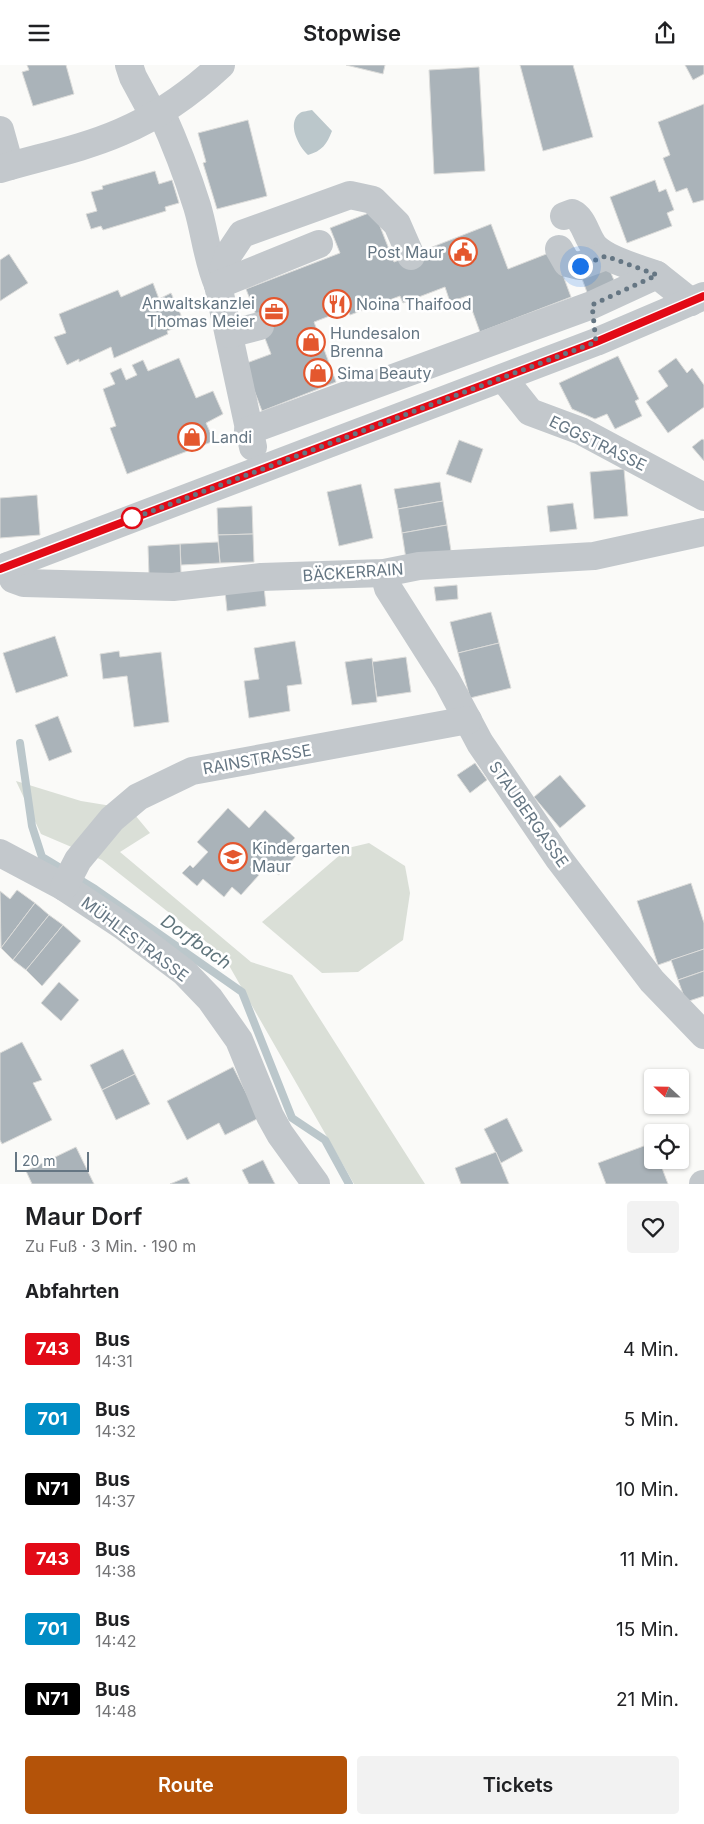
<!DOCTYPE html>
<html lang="de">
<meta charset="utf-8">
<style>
:root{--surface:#fff;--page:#f2f2f2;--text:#202124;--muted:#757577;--accent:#b45309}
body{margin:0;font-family:Inter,sans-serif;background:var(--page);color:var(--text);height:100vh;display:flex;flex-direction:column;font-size:19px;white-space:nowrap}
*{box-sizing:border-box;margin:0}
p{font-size:16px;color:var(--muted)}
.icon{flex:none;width:28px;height:28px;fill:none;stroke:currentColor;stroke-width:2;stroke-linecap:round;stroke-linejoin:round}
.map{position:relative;height:1119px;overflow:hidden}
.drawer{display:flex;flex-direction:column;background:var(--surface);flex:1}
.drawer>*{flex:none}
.badge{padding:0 10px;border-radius:4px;font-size:18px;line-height:32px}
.needle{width:32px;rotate:292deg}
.fabs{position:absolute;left:644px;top:1004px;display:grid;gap:10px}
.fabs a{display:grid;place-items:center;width:45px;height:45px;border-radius:5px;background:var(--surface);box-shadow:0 1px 4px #0004;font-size:25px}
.scale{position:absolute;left:15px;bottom:12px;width:74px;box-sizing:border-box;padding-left:5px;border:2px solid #657683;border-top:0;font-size:14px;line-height:18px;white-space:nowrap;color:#657683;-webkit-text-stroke:4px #fff;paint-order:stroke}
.you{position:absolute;width:25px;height:25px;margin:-12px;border:4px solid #fff;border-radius:50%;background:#1a73e8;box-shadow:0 0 0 8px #1a73e833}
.map>.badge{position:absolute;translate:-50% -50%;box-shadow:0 0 0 2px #fff}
h2{padding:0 25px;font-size:19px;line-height:45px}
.round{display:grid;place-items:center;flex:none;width:52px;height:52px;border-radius:5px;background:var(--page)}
.head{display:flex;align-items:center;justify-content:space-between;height:85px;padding:0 25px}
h1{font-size:24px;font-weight:600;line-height:38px}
.action{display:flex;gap:10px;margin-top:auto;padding:10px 25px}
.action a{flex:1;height:58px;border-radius:5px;background:var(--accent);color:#fff;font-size:20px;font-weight:600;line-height:58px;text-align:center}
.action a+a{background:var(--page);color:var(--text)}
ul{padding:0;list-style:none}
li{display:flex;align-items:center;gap:15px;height:70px;padding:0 25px}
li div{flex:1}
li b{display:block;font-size:19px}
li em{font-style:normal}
li .badge{min-width:55px;font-weight:700;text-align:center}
header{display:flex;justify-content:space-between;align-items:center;height:65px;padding:0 25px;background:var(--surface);font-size:22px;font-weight:600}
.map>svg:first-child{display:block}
.green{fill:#dadfd7}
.water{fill:#bbc7cb}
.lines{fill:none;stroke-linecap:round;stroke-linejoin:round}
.stream{stroke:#bbc7cb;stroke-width:8}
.building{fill:#aab3b9;stroke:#dcdcda}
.minor{stroke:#c3c8cc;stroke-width:28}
.line-casing{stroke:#fff;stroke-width:11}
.line{stroke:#e20a16;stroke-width:8}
.walk{stroke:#657683;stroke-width:5;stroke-dasharray:0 9}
.stop-dot{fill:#fff;stroke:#e20a16;stroke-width:2.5}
.labels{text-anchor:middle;stroke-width:5;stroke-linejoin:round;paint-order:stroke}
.poi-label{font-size:16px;fill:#657683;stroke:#fff;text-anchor:start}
.street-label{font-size:16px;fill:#657683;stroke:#fff}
.water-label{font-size:18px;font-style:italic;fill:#60757c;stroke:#fff}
</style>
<header><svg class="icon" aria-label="menu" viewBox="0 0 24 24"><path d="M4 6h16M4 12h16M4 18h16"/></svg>Stopwise<svg class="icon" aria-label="share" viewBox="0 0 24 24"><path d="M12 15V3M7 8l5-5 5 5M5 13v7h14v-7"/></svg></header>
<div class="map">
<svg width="704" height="1119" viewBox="0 0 704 1119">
<rect width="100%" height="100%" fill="#fafaf8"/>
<g class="green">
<polygon points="16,716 81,736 130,744 150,768 120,787 251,897 292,910 425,1119 354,1119 223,890 102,795 41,769"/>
<polygon points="369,778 405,801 410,828 403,875 358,907 322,908 262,857 348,783"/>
</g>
<path class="water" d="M312,45L332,66C327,79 322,86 308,90C299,82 286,58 300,48C303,46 309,46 312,45Z"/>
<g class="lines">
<polyline class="stream" points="20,678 32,761 42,792 95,824 242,927 292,1053 325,1075 349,1119"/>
</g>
<g class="building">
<polygon points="27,0 66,0 74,29 33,41 22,7 29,5"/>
<polygon points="346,0 385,0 383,9"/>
<polygon points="520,0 573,0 593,72 543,86"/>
<polygon points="685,0 704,0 704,9 693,15"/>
<polygon points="479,2 485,106 434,109 429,5"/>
<polygon points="704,39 704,135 693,138 687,123 676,127 663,93 670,90 658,57"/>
<polygon points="248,55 267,131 217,144 203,98 206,97 198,68"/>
<polygon points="155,106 159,119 172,115 179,138 165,142 166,146 103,165 101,161 91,164 86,149 97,146 91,127 103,124 102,121"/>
<polygon points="655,115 659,127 666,124 674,145 667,148 672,161 627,178 610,132"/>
<polygon points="374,146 394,197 491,159 508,204 554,186 571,232 480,267 467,231 450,237 445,222 403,238 400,231 350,250 348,244 314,257 336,317 262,346 244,299 271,289 246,224 340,188 330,163"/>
<polygon points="9,189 28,218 0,236 0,195"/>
<polygon points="608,201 616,220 588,230 581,211"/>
<polygon points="153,218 159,234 171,228 185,259 167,266 168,269 114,293 111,282 79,297 79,294 67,300 54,272 66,268 59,249 118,225 121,232"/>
<polygon points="618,291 639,334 635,336 642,351 615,364 607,349 595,354 572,344 559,318"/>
<polygon points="179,293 196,333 213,326 223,349 206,358 214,376 127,409 110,363 116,361 103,324 115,319 110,308 121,303 126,315 137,310 132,300 143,295 148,306"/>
<polygon points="676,293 687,308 692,303 704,320 704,342 668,368 646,337 668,321 658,306"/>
<polygon points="702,374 704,375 704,396 692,382"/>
<polygon points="459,375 483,384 471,418 446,409"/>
<polygon points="624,404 628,451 594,454 590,407"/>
<polygon points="440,417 443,436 398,444 394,424"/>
<polygon points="361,419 373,473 339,481 327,427"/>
<polygon points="37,430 40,470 0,473 0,433"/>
<polygon points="443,436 447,460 402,468 398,444"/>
<polygon points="573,438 577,464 550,467 547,441"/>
<polygon points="252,441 253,469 218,470 217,443"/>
<polygon points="447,460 451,486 406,494 402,468"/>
<polygon points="253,469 254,497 220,498 218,470"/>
<polygon points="218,477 220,498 181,500 180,479"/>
<polygon points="180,479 181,508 149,510 148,481"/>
<polygon points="457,520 458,534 436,536 434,522"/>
<polygon points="264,522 266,541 227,546 225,526"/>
<polygon points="491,547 499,578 458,588 450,557"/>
<polygon points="55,571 68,611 16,628 3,588"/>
<polygon points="295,576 302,619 287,621 290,646 249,653 244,616 259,614 254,583"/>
<polygon points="499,578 511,623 470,633 458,588"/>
<polygon points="119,586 120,592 161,587 169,657 134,662 127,611 103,614 100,589"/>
<polygon points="406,592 411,627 377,632 372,597"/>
<polygon points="372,593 377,637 352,640 345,597"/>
<polygon points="58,651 72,687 49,696 35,660"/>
<polygon points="475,698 487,715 470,728 457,710"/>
<polygon points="560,710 586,741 560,763 534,732"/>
<polygon points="228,743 249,763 265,745 295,773 286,783 296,791 279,810 257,794 250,802 259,810 241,830 232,822 224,832 203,814 197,821 182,808 190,800 193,803 208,787 197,777"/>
<polygon points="691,818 704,858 704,884 658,900 637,836"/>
<polygon points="17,825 35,838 1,883 0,826 10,834"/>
<polygon points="35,838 49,850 13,895 1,883"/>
<polygon points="49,850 63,860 26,905 13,895"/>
<polygon points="63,860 81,876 42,921 26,905"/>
<polygon points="704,884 704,906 678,915 671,895"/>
<polygon points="704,906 704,931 686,937 678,915"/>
<polygon points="59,917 79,935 61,956 41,938"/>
<polygon points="22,977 42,1015 33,1018 52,1055 2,1079 0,1075 0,988"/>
<polygon points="123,984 135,1009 102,1025 90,1000"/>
<polygon points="233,1002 259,1053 225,1070 219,1058 187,1075 167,1036"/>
<polygon points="135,1009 150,1039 116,1055 102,1025"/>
<polygon points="507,1053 523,1086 501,1098 484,1064"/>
<polygon points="652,1078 652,1095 659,1095 668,1119 606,1119 598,1098"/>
<polygon points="76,1082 94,1119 32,1119 26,1106"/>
<polygon points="496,1087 509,1119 461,1119 455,1103"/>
<polygon points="263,1095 275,1119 249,1119 242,1105"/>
<polygon points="187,1112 190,1119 170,1119"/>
</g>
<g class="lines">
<g class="minor">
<polyline points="129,0 133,12 154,51"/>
<path d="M161,47C175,78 187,109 197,141C205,167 207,195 218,220L253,382"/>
<polyline points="0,65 10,101"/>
<path d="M0,104C40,92 82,84 121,67C159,51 191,28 221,0"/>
<path d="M564,151L572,148C585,154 586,173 596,183C609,196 639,203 657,210"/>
<polyline points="559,184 567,198 579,201 606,191"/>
<polyline points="218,220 228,190 242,169 350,130 373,135 397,159 411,191"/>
<polyline points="218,220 319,179"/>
<polyline points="229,269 260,261"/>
<polyline points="503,313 530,347 581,366 704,432"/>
<polyline points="248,366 592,240 657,210 691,237"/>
<polyline points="8,501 13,514 24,518 173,522 261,512 384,508 419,501 594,491 704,467"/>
<polyline points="0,504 596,277 704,231"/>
<polyline points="384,508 388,523 447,616 480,678 559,794 652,916 704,970"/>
<polyline points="0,788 64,822 123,861 184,907 210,934 239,975 270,1051 280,1069 316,1119"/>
<polyline points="64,822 78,795 112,754 138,732 192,706 468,655"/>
<polyline points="703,1119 704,1119"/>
</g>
</g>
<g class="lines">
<defs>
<polyline id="line" points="0,504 596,277 704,231"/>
</defs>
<use href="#line" class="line-casing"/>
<use href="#line" class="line"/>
<polyline class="walk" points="132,453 126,456 596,277 592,240 657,210 606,191 580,201"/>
</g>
<defs>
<symbol id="civic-ring" viewBox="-11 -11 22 22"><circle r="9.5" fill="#fff" stroke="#e4572e" stroke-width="1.5"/><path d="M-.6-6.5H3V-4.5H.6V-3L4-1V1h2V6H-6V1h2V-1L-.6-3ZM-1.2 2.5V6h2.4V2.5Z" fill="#e4572e"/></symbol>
<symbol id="restaurant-ring" viewBox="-11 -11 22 22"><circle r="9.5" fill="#fff" stroke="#e4572e" stroke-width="1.5"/><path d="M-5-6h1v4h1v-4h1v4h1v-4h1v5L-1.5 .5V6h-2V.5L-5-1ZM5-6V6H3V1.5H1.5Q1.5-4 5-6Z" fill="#e4572e"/></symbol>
<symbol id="office-ring" viewBox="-11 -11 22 22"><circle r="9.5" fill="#fff" stroke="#e4572e" stroke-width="1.5"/><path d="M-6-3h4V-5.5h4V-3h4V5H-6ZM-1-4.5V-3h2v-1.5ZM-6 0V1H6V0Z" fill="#e4572e"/></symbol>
<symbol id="shop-ring" viewBox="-11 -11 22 22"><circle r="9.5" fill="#fff" stroke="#e4572e" stroke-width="1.5"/><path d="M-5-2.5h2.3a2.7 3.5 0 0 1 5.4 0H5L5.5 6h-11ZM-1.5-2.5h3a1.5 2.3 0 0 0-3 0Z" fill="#e4572e"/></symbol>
<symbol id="school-ring" viewBox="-11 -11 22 22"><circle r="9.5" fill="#fff" stroke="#e4572e" stroke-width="1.5"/><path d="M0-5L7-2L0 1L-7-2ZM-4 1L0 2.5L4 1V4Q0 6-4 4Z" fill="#e4572e"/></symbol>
</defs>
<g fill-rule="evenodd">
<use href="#civic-ring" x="447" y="171" width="32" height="32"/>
<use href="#restaurant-ring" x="321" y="223" width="32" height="32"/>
<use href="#office-ring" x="258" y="231" width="32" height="32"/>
<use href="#shop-ring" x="295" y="261" width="32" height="32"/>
<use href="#shop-ring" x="302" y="292" width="32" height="32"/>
<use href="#shop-ring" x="176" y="356" width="32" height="32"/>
<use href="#school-ring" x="217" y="776" width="32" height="32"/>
</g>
<circle class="stop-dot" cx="132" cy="453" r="10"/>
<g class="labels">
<g class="poi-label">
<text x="444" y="193" text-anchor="end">Post Maur</text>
<text x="255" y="244" text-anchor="end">Anwaltskanzlei<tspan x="255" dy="18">Thomas Meier</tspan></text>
<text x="356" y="245">Noina Thaifood</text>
<text x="330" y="274">Hundesalon<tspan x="330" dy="18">Brenna</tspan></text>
<text x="337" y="314">Sima Beauty</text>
<text x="211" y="378">Landi</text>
<text x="252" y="789">Kindergarten<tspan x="252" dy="18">Maur</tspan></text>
</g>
<g class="street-label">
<text transform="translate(598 378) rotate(26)" y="6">EGGSTRASSE</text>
<text transform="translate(353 507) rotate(-4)" y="6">BÄCKERRAIN</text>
<text transform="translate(257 694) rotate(-10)" y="6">RAINSTRASSE</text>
<text transform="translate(529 749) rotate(55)" y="6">STAUBERGASSE</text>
<text transform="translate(135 874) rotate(37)" y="6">MÜHLESTRASSE</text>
</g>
<g class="water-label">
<text transform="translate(196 877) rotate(35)" y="6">Dorfbach</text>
</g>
</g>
</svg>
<div class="fabs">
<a><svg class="needle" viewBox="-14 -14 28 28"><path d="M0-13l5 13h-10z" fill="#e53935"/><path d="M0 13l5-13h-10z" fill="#757577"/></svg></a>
<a><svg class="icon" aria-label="locate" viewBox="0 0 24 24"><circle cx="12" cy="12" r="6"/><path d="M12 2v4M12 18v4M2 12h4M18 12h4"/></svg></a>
</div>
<div class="scale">20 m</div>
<div class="you" style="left:580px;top:201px"></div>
</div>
<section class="drawer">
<div class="head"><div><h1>Maur Dorf</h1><p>Zu Fuß · 3 Min. · 190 m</p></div><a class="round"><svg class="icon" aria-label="heart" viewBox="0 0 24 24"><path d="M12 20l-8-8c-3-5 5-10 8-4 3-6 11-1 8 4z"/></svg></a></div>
<h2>Abfahrten</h2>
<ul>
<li><span class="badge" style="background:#e20a16;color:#fff">743</span><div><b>Bus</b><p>14:31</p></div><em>4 Min.</em></li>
<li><span class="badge" style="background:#008dc5;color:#fff">701</span><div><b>Bus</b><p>14:32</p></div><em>5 Min.</em></li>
<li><span class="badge" style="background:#000;color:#fff">N71</span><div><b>Bus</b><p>14:37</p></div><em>10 Min.</em></li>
<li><span class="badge" style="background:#e20a16;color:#fff">743</span><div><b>Bus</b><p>14:38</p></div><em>11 Min.</em></li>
<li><span class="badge" style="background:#008dc5;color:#fff">701</span><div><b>Bus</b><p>14:42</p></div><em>15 Min.</em></li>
<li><span class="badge" style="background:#000;color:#fff">N71</span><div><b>Bus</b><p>14:48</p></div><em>21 Min.</em></li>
</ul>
<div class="action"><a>Route</a><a>Tickets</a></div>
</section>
